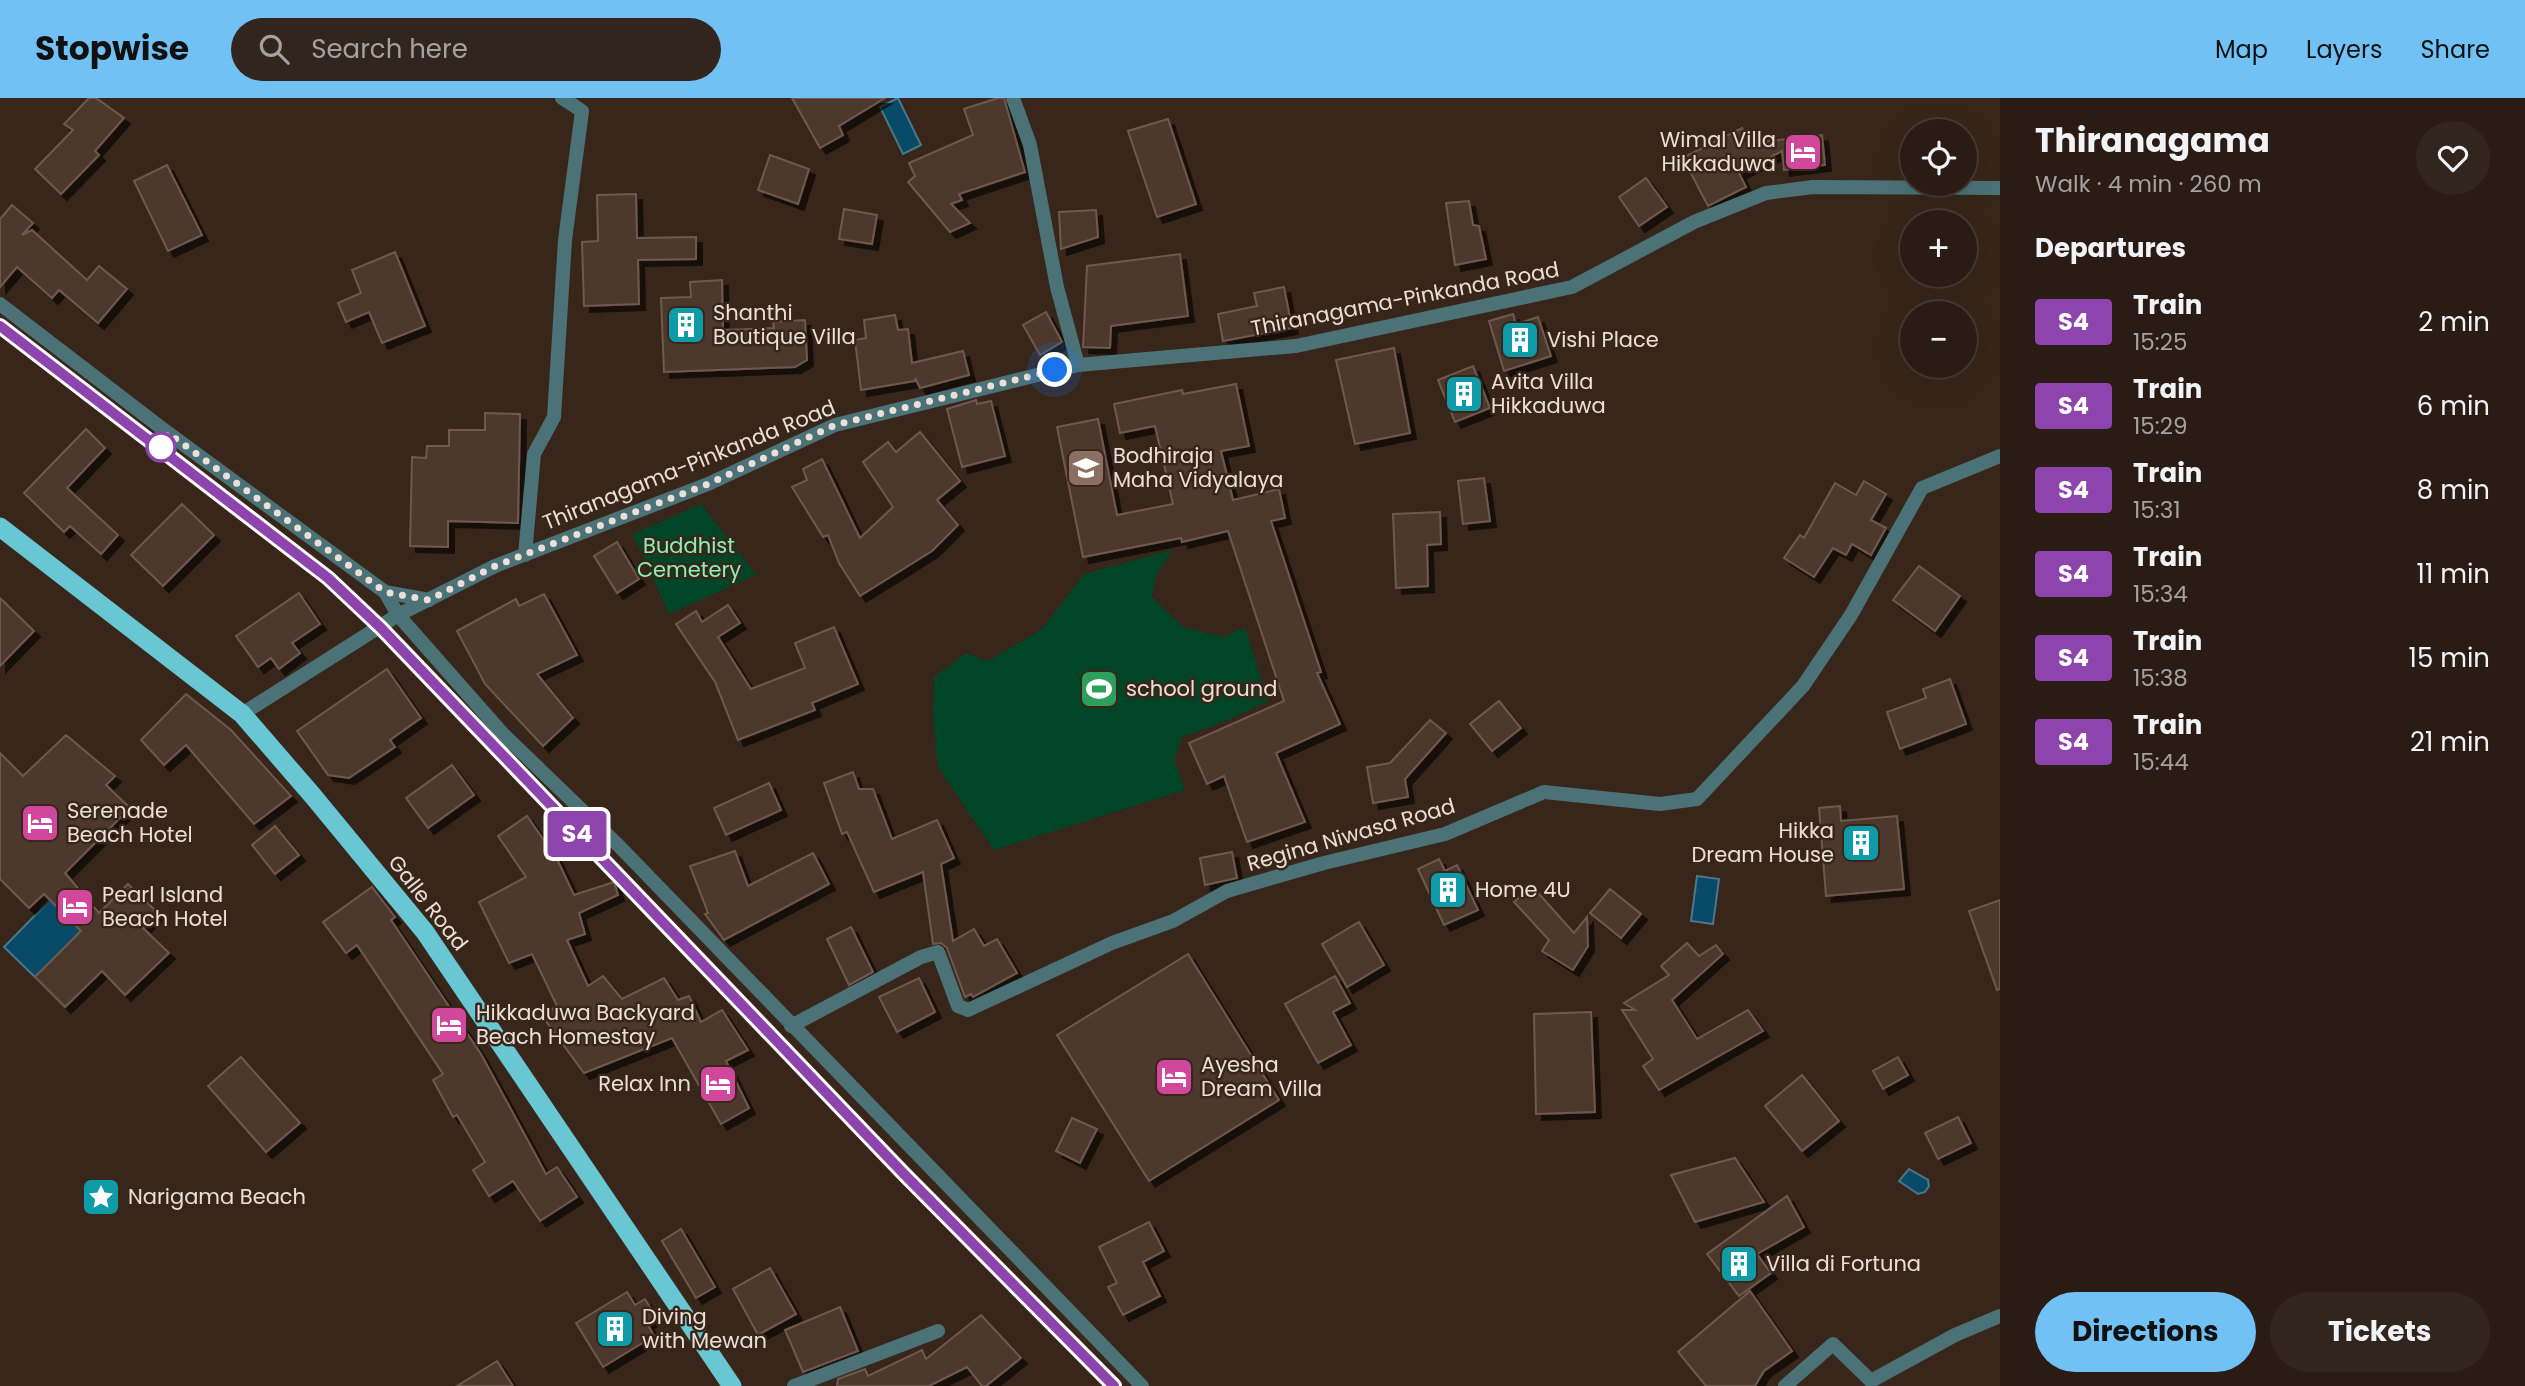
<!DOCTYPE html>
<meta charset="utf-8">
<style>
:root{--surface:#2a1c14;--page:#32251d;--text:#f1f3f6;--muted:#a5a1a0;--line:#463a34;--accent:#71c1f5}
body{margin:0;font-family:Poppins,sans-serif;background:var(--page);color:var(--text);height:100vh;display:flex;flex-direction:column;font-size:26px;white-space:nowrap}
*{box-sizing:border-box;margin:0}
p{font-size:23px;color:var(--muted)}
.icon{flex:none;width:38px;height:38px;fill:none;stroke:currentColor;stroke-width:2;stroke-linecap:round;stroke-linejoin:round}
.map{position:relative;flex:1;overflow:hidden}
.side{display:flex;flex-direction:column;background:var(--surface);width:525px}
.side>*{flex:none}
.badge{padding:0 14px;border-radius:5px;font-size:24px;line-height:46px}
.buttons{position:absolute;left:1900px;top:21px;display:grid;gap:14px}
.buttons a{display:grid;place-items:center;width:77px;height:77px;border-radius:50%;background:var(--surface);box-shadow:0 7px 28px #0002,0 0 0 2px var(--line);font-size:35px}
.you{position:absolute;width:35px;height:35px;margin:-18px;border:5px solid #fff;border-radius:50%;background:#1a73e8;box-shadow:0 0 0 10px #1a73e833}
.map>.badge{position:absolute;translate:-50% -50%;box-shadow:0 0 0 4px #fff}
h2{padding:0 35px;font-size:26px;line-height:63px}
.round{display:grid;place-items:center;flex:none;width:74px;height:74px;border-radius:37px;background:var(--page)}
.head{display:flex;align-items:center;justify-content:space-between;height:119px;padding:0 35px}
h1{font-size:33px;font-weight:700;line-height:52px}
.cta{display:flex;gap:14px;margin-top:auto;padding:14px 35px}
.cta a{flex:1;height:80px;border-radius:42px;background:var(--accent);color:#111;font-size:28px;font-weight:700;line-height:80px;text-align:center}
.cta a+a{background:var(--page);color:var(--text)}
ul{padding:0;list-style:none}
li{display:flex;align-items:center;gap:21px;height:84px;padding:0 35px}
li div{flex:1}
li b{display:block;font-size:26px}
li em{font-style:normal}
li .badge{min-width:77px;font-weight:700;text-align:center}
header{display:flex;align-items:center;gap:42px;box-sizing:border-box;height:98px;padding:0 35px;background:var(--accent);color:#111}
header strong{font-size:33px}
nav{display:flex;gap:38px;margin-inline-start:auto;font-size:24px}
.search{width:490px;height:63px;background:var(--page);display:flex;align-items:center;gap:18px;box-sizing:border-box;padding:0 24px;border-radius:38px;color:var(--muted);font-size:26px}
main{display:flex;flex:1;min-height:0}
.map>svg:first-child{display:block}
.green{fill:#004527}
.water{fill:#084a68;stroke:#4c7789;stroke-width:2}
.building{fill:#4e382f;stroke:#70584e;stroke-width:2;filter:url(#shadow)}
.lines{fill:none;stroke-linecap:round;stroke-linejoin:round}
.minor{stroke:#4b7277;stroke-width:14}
.tertiary{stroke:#4b7277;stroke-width:14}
.trunk{stroke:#68c7d3;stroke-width:19}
.rail-casing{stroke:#d5c8c0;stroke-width:8}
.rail{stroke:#38261a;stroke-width:5;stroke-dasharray:16;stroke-linecap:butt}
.line-casing{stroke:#fff;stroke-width:16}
.line{stroke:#8e44ad;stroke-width:10}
.walk{stroke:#ebdfd7;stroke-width:7;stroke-dasharray:0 12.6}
.stop-dot{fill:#fff;stroke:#8e44ad;stroke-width:3.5}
.labels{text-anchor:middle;stroke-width:5;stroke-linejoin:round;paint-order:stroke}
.poi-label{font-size:21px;fill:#ebdfd7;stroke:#38261a;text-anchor:start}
.street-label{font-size:21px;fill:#ebdfd7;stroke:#38261a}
.park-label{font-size:21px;fill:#8af1b6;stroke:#38261a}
</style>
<header>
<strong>Stopwise</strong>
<div class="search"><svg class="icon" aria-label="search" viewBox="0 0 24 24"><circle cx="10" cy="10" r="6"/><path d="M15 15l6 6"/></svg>Search here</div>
<nav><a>Map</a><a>Layers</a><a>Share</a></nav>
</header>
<main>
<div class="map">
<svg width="2000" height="1288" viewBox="0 0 2000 1288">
<defs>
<filter id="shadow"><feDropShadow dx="6" dy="6" stdDeviation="0" flood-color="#0009"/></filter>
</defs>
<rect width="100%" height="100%" fill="#38261a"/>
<g class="green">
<polygon points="701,406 756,477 669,516 633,436"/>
<polygon points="1172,452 1156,478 1152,499 1183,529 1223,539 1245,529 1268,603 1219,626 1182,639 1174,662 1185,692 994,752 938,669 933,622 934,579 966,555 988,563 1042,531 1084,476"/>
</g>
<g class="water">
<polygon points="898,0 921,47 903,56 880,9"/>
<polygon points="1697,778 1719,781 1713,826 1691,823"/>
<polygon points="50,802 81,833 35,879 4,849"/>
<polygon points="1909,1071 1928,1082 1929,1088 1925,1094 1918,1096 1899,1083"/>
</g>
<g class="building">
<polygon points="89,0 96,0 124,20 95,53 99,57 61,96 35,71 73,32 64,26"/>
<polygon points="792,0 885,0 839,28 843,37 820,50"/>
<polygon points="998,0 1004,0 1025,74 959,96 962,102 951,106 970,125 950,134 908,84 915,78 909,65 973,37 964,11"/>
<polygon points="1168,21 1196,106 1157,119 1128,33"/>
<polygon points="1742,30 1750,45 1822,37 1825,67 1784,72 1782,53 1739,75 1746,89 1708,108 1686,66 1686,58"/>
<polygon points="770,57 809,71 798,106 758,92"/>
<polygon points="167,67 202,137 168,153 134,83"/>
<polygon points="1646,80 1667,109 1639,128 1619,99"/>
<polygon points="636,96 637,140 696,139 696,161 638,162 639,206 584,208 582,144 598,143 597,97"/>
<polygon points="1469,103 1473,127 1479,128 1486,161 1455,167 1446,105"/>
<polygon points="12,107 33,125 22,137 32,132 87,182 99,168 127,191 98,225 59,192 52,200 17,169 0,189 0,121"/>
<polygon points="844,111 877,117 872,146 839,141"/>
<polygon points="1096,112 1098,139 1061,151 1059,114"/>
<polygon points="395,154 425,228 382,245 369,214 346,224 338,205 361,195 352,172"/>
<polygon points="1180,156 1188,218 1111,228 1110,250 1083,249 1087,168"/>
<polygon points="722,182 723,232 774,230 773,224 805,222 807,262 795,269 664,274 661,200 691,199 690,184"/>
<polygon points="1284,189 1292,230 1223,243 1218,216 1257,208 1254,195"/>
<polygon points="1046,214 1062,244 1040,257 1023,227"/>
<polygon points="1513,216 1516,226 1538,219 1551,258 1504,273 1489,223"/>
<polygon points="895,217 898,232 908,231 912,265 963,253 969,277 920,290 915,280 915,283 861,292 855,242 866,240 864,222"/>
<polygon points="1394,250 1410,335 1355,346 1336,262"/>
<polygon points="1473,268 1490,310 1455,324 1438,282"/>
<polygon points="1236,286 1249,348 1221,353 1233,402 1279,391 1285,420 1271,423 1321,574 1317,575 1340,626 1276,655 1305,724 1247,744 1224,678 1207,686 1189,645 1284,603 1228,433 1182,444 1181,440 1083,459 1057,329 1098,321 1117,417 1173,406 1155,328 1120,335 1114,306 1182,292 1183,296"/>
<polygon points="976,302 977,306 991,303 1005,358 962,369 947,311"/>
<polygon points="485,315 520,316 518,425 448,423 448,449 410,448 412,359 426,360 427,348 449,348 449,332 485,332"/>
<polygon points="86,331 105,350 67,390 118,437 101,456 70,428 64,434 24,395"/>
<polygon points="920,334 960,383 937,402 958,427 932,453 860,498 839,465 828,437 823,439 792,389 807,382 803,371 822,361 860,440 893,409 863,364 888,344 896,354"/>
<polygon points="1484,380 1490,423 1463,426 1458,383"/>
<polygon points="1864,383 1886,396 1871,422 1886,430 1871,457 1852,446 1846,457 1833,450 1814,479 1784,460 1800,437 1804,440 1835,385 1856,397"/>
<polygon points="182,406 214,437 163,488 131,457"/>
<polygon points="1440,414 1441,446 1427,447 1428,488 1396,490 1393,416"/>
<polygon points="617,444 639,481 617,495 594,458"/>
<polygon points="1919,468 1960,498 1935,533 1893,502"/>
<polygon points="299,495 320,526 292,545 300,555 279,571 271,560 258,569 236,538"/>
<polygon points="544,496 577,557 537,576 573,620 543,648 485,586 457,533 516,501 519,508"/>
<polygon points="0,500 34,533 0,568"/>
<polygon points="728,507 740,525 718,539 751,591 805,570 795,545 834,529 858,586 812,605 815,612 738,642 715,584 676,526 696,513 702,524"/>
<polygon points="387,571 421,620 390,642 395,649 349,680 328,677 297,633"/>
<polygon points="1950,581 1966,626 1900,651 1887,614 1926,600 1923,591"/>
<polygon points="186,596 231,632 291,698 254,726 186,647 164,667 141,642"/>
<polygon points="1499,603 1521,630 1492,653 1470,626"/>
<polygon points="1430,622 1446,635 1405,681 1408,699 1373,705 1367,669 1390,665"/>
<polygon points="66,637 115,678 106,687 130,710 65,775 99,815 128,786 158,815 143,830 169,855 125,897 102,873 65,909 35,879 81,833 44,796 29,810 0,781 0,655 23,678"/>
<polygon points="452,667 474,697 428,730 406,700"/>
<polygon points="853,674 859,691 873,691 892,741 937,722 954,760 941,766 953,843 974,831 984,848 997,841 1017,875 973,899 971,896 965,899 947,850 941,845 933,846 923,774 874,794 847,734 842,736 824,685"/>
<polygon points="769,685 781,712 726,737 714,710"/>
<polygon points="1840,708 1841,723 1897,718 1904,791 1826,798 1819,710"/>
<polygon points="527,718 557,761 574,797 614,784 618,797 579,815 585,836 567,842 588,888 603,878 622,901 664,880 678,902 689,898 701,924 722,912 748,952 726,963 749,1010 721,1026 672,940 584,975 542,918 557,908 532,856 509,865 479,804 526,779 498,738"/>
<polygon points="275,728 299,757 275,776 252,747"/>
<polygon points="735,753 748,788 813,755 829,786 724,842 705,816 708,815 690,768"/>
<polygon points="1232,754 1237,780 1205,787 1200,760"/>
<polygon points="1439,761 1445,773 1457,767 1478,812 1444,827 1418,771"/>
<polygon points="1532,788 1574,835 1587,819 1588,848 1573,872 1542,853 1549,842 1514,804"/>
<polygon points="372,789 395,819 391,822 481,956 546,1076 557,1069 577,1099 540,1123 513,1083 489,1098 473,1072 485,1064 457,1017 453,1019 433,982 443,976 357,847 346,855 323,824"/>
<polygon points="1610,791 1641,816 1621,840 1590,815"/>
<polygon points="2000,802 2000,891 1997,892 1969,813"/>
<polygon points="1359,824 1384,867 1347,889 1322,846"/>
<polygon points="851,829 873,874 849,887 827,841"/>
<polygon points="1687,845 1699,858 1716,847 1723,856 1672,902 1697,941 1748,912 1763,933 1659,992 1643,968 1653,961 1622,912 1635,912 1624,905 1669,877 1661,868"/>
<polygon points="1188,856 1279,1002 1149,1083 1057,937"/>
<polygon points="1335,878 1350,905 1333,914 1351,947 1318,965 1285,906"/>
<polygon points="919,880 935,914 897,934 879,899"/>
<polygon points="1591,914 1595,1014 1536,1016 1534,916"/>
<polygon points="241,959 300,1025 266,1054 208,988"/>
<polygon points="1898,959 1908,977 1883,991 1873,973"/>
<polygon points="1802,977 1839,1023 1802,1053 1765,1008"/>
<polygon points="1958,1019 1971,1045 1938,1061 1925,1035"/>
<polygon points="1072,1020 1097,1031 1080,1065 1056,1053"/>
<polygon points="1735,1060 1764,1104 1695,1124 1671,1077"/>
<polygon points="1787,1098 1804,1129 1757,1156 1771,1175 1739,1198 1707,1156"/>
<polygon points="1149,1124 1164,1153 1143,1164 1160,1198 1123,1217 1108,1189 1117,1185 1099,1149"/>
<polygon points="681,1131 715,1189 696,1200 662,1143"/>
<polygon points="770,1170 796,1216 758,1237 733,1191"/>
<polygon points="1750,1193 1792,1253 1764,1273 1755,1288 1706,1288 1678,1254"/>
<polygon points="627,1194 635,1207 645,1201 656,1219 647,1225 654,1238 603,1269 576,1225"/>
<polygon points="840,1209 858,1253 803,1274 785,1232"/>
<polygon points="981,1217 1021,1260 986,1288 982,1288 967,1269 929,1288 837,1288 838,1281 865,1271 868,1278 922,1252 926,1261"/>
<polygon points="497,1263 513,1288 457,1288"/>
</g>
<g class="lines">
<g class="minor">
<polyline points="1013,0 1030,47 1057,189 1078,267"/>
<polyline points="0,206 168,335 385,494 398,517 502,635 619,748 1142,1288"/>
<polyline points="525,457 534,356 554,319 565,142 582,13 562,0"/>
<polyline points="385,494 429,502"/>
<polyline points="791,928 921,859 938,854 958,908 968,912 1112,845 1173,823 1227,793 1324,765 1445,736 1544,694 1660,706 1697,701 1803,588 1851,517 1922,390 2000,358"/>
<polyline points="794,1288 938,1233"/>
<polyline points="1785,1288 1833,1246 1871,1283 1955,1237 2000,1218"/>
</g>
<polyline class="tertiary" points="242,616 398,517 495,468 708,386 835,327 1078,267 1296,248 1572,189 1694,124 1766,95 1813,89 2000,90"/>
<polyline class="trunk" points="0,429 242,616 313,698 425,834 732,1288"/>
<defs>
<polyline id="rail" points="0,228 328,480 381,530 903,1076 1114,1288"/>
</defs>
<use href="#rail" class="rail-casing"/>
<use href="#rail" class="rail"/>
</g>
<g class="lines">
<defs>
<polyline id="line" points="0,228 328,480 381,530 904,1076 1114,1288"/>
</defs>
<use href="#line" class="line-casing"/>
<use href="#line" class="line"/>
<polyline class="walk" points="161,349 168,335 385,494 429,502 495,468 708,386 835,327 1055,272"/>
</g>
<defs>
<symbol id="hotel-square" viewBox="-11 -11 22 22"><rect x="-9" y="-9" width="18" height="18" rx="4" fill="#d1479c" stroke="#38261a"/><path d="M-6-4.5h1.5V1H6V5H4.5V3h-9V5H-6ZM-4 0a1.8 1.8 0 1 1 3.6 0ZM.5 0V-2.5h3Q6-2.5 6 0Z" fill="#fff"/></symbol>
<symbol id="building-square" viewBox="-11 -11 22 22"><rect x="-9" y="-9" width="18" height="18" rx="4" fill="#0f9aa8" stroke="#38261a"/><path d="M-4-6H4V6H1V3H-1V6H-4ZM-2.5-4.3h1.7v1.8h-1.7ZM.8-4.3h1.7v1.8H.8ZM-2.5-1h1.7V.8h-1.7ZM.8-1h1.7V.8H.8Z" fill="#fff"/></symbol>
<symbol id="school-square" viewBox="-11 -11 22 22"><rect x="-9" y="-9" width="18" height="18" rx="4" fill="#8d6e63" stroke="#38261a"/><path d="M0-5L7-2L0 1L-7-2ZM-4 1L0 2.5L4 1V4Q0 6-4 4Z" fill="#fff"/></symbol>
<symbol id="stadium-square" viewBox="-11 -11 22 22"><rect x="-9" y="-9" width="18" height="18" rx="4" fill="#2e9e5b" stroke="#38261a"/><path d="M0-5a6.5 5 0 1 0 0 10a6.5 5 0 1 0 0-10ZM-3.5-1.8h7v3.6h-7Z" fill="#fff"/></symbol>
<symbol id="sight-square" viewBox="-11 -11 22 22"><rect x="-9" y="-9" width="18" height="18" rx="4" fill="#0f9aa8" stroke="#38261a"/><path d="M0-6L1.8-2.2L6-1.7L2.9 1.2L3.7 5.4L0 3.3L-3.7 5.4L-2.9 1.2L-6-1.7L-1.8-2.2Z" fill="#fff"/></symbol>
</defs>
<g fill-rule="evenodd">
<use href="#hotel-square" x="1781" y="32" width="44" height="44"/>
<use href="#building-square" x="664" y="205" width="44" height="44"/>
<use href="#building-square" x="1498" y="220" width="44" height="44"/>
<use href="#building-square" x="1442" y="274" width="44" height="44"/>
<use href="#school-square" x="1064" y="348" width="44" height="44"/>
<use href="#stadium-square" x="1077" y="569" width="44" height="44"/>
<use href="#hotel-square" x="18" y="703" width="44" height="44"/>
<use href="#building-square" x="1839" y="723" width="44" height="44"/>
<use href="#building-square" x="1426" y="770" width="44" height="44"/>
<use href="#hotel-square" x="53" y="787" width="44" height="44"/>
<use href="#hotel-square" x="427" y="905" width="44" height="44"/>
<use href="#hotel-square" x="1152" y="957" width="44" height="44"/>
<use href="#hotel-square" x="696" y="964" width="44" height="44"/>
<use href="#sight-square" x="79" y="1077" width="44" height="44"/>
<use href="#building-square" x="1717" y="1144" width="44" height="44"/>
<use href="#building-square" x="593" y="1209" width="44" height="44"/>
</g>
<circle class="stop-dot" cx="161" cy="349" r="14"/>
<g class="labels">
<g class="poi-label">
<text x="1776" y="49" text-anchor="end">Wimal Villa<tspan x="1776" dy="24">Hikkaduwa</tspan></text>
<text x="713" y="222">Shanthi<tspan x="713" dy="24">Boutique Villa</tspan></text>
<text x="1547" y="249">Vishi Place</text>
<text x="1491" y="291">Avita Villa<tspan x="1491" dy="24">Hikkaduwa</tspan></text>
<text x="1113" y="365">Bodhiraja<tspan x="1113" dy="24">Maha Vidyalaya</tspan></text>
<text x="1126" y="598">school ground</text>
<text x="67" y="720">Serenade<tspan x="67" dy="24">Beach Hotel</tspan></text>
<text x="1834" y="740" text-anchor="end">Hikka<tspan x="1834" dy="24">Dream House</tspan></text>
<text x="1475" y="799">Home 4U</text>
<text x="102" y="804">Pearl Island<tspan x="102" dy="24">Beach Hotel</tspan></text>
<text x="476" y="922">Hikkaduwa Backyard<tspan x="476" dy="24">Beach Homestay</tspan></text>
<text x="1201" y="974">Ayesha<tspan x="1201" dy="24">Dream Villa</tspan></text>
<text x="691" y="993" text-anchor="end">Relax Inn</text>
<text x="128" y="1106">Narigama Beach</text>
<text x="1766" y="1173">Villa di Fortuna</text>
<text x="642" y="1226">Diving<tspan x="642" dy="24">with Mewan</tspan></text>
</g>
<g class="street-label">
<text transform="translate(1405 201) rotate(-11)" y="7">Thiranagama-Pinkanda Road</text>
<text transform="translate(689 367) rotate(-22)" y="7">Thiranagama-Pinkanda Road</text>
<text transform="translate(1351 737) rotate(-16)" y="7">Regina Niwasa Road</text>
<text transform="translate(428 805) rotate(52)" y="7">Galle Road</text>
</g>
<g class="park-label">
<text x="689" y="455">Buddhist<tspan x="689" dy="24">Cemetery</tspan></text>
</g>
</g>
</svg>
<div class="buttons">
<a><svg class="icon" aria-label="locate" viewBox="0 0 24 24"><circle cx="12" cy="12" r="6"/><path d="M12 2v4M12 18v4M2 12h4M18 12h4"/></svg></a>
<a>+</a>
<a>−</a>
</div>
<div class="you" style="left:1055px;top:272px"></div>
<b class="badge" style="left:577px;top:736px;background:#8e44ad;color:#fff">S4</b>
</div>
<section class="side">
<div class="head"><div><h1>Thiranagama</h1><p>Walk · 4 min · 260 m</p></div><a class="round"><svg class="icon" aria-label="heart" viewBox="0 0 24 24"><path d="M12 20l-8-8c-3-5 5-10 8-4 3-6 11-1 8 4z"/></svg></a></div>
<h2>Departures</h2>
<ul>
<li><span class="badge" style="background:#8e44ad;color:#fff">S4</span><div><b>Train</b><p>15:25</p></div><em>2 min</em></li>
<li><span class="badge" style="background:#8e44ad;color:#fff">S4</span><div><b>Train</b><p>15:29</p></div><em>6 min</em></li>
<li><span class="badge" style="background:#8e44ad;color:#fff">S4</span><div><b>Train</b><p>15:31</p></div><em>8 min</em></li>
<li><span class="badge" style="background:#8e44ad;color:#fff">S4</span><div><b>Train</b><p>15:34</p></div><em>11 min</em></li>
<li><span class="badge" style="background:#8e44ad;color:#fff">S4</span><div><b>Train</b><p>15:38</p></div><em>15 min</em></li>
<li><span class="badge" style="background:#8e44ad;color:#fff">S4</span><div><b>Train</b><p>15:44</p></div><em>21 min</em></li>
</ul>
<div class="cta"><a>Directions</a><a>Tickets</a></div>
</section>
</main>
